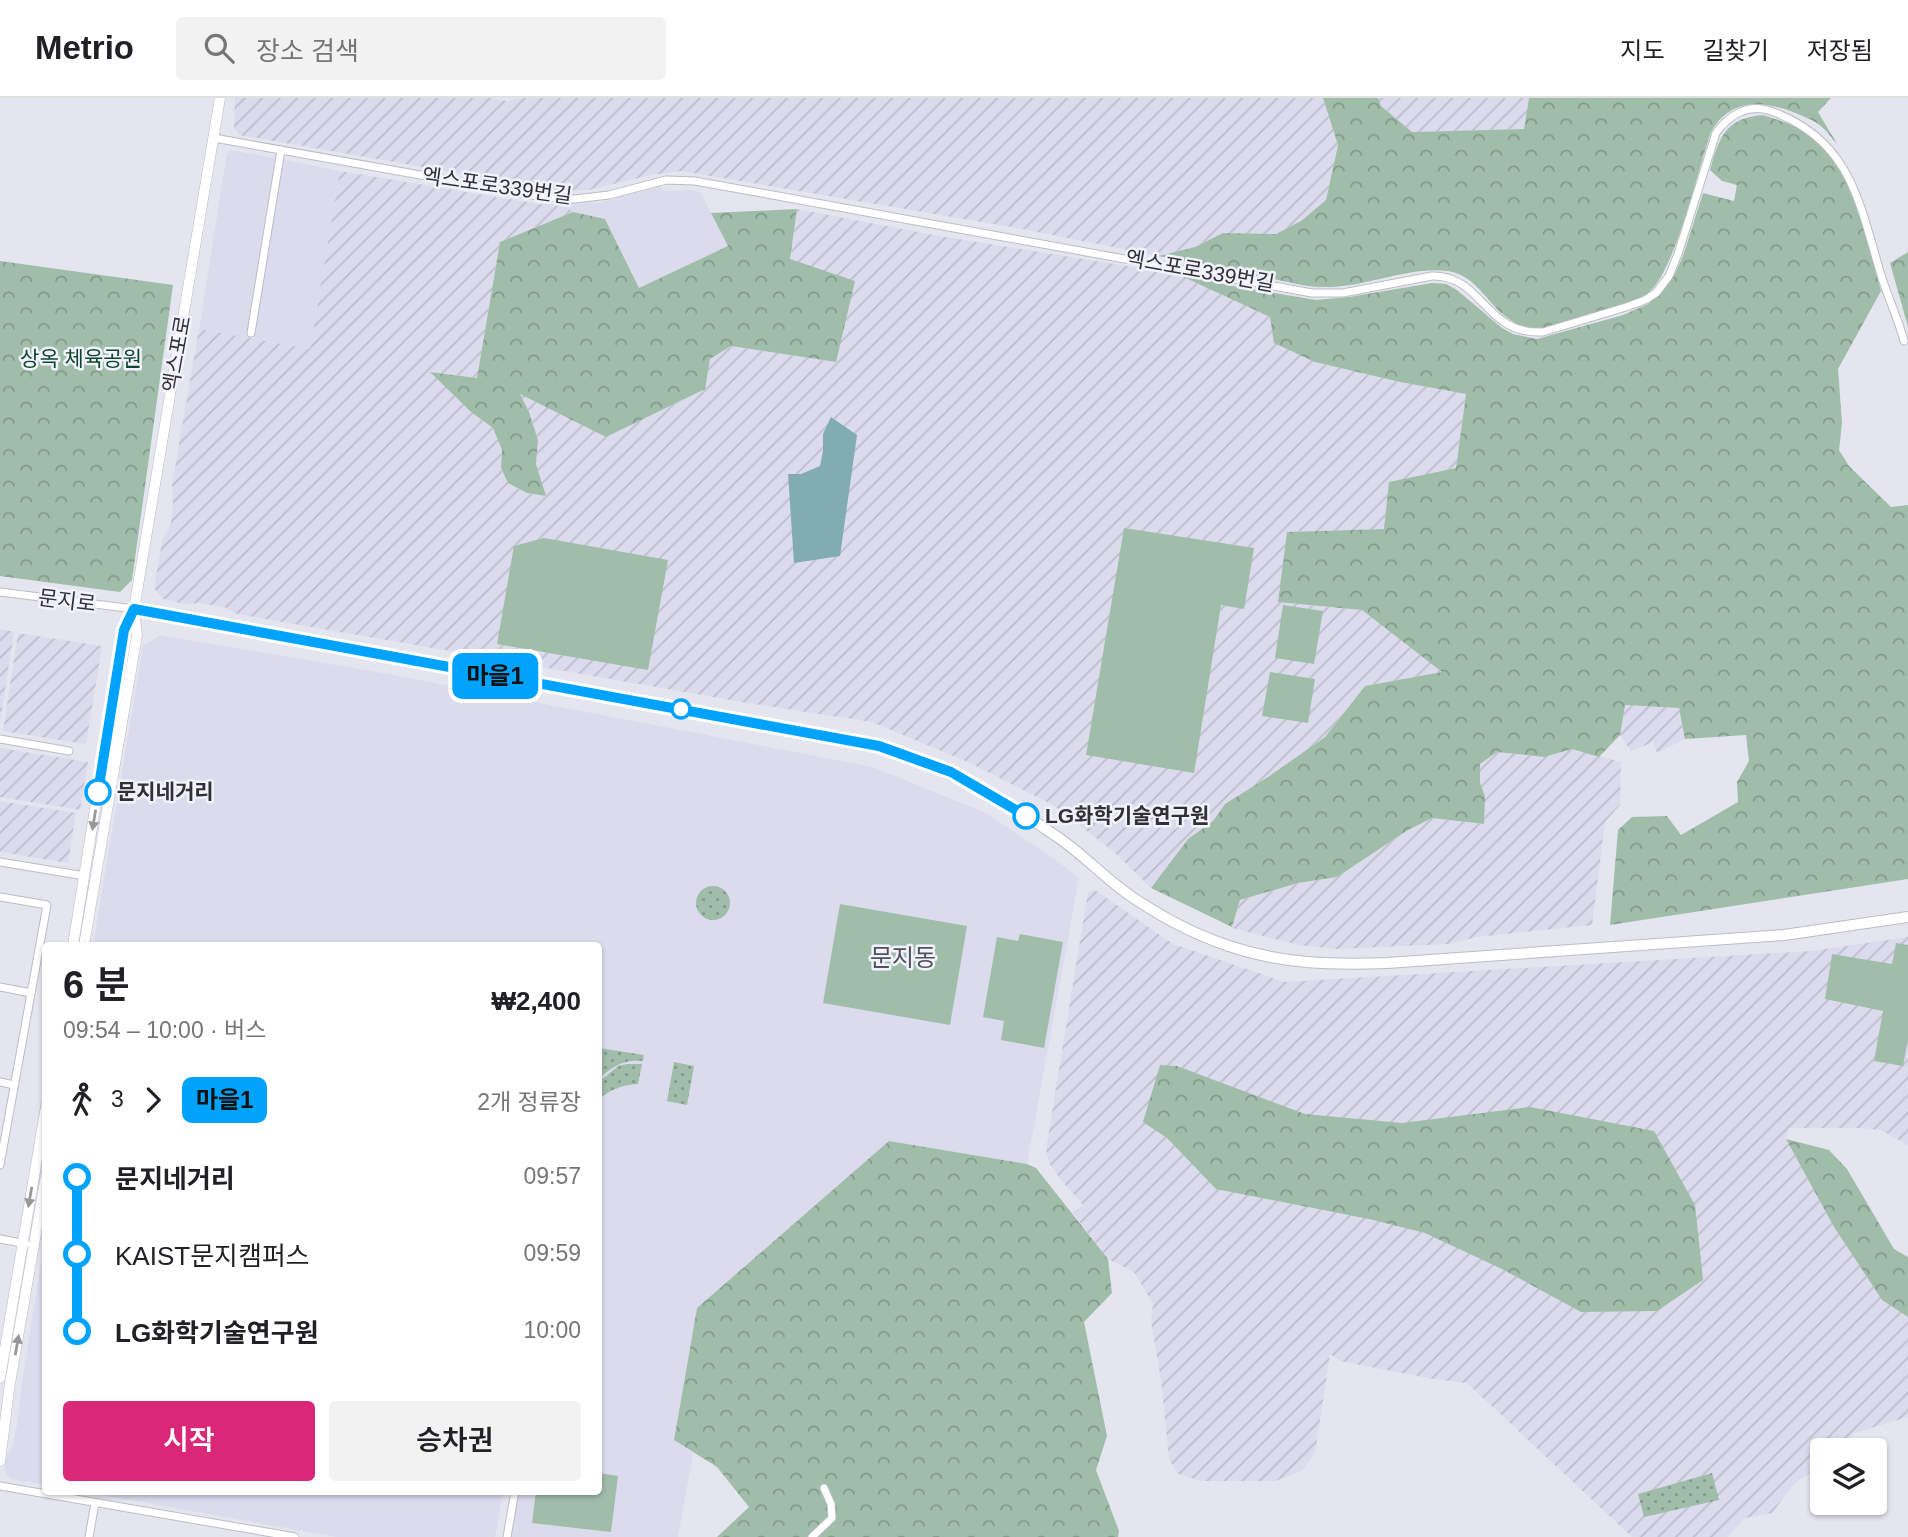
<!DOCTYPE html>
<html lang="ko">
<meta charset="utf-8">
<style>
:root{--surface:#fff;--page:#f2f2f2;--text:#202124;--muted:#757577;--line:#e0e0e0;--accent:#db2777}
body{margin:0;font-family:Arial,"Noto Sans KR",sans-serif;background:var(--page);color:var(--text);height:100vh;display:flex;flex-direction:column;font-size:26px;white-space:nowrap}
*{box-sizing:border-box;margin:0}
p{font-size:23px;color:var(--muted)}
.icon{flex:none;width:38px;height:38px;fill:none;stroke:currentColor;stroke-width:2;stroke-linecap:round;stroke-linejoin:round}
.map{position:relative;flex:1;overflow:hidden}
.side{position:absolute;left:42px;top:844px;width:560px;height:553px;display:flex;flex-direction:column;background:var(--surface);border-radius:7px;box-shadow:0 2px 5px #0004}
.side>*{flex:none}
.badge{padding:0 14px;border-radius:10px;font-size:24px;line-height:46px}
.tools{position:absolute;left:1810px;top:1340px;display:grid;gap:14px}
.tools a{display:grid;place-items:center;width:77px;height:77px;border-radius:7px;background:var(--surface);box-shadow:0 2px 5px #0004;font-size:35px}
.map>.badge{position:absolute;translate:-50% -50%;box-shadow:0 0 0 4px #fff}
.legs{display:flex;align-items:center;gap:10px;height:77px;padding:0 21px;font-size:23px}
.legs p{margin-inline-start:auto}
.summary{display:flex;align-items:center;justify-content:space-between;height:119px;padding:0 21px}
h1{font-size:38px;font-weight:600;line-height:52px}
.primary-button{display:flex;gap:14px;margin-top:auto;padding:14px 21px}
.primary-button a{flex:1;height:80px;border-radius:7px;background:var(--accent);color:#fff;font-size:28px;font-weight:600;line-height:80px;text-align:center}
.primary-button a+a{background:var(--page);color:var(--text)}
ul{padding:0 21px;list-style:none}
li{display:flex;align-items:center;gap:24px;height:77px;font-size:26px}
li i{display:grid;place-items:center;width:10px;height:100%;margin:0 9px;background:currentColor}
li i::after{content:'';width:18px;height:18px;margin:-9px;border:5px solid;border-radius:50%;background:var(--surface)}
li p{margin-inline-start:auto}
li:first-child i{background:linear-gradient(#0000 50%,currentColor 0)}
li:last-child i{background:linear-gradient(currentColor 50%,#0000 0)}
header{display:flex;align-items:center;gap:42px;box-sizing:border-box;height:98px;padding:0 35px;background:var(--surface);border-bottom:2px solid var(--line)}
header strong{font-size:33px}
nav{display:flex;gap:38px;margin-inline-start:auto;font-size:24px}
.search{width:490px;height:63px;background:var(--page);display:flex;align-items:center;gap:18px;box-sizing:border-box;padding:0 24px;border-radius:7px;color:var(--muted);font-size:26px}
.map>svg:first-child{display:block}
.built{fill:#dbdbed}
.industrial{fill:url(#industrial-furrows)}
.grass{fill:url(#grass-dots)}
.forest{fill:url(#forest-crowns)}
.pitch{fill:#a0bdaa}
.water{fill:#80acb2}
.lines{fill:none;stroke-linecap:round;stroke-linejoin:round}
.street-casing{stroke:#bcbcc7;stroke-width:9}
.secondary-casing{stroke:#bcbcc7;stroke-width:11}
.primary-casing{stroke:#bcbcc7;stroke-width:12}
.street{stroke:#fff;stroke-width:7}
.secondary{stroke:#fff;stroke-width:10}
.primary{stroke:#fff;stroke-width:10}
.oneway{fill:#98989a}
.line-1-casing{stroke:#fff;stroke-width:16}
.line-1{stroke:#00a3fb;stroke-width:10}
.stop-1-dot{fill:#fff;stroke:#00a3fb;stroke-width:3.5}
.labels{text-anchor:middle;stroke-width:5;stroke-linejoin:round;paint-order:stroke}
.street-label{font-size:21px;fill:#313135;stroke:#f2f2fd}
.park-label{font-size:21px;fill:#0b482b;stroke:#f2f2fd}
.stop-label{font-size:21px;font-weight:bold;fill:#313135;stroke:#f2f2fd;text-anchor:start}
.quarter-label{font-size:24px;fill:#515159;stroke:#f2f2fd}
</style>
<header>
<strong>Metrio</strong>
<div class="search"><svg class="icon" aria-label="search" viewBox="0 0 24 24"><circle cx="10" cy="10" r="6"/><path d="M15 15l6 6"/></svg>장소 검색</div>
<nav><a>지도</a><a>길찾기</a><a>저장됨</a></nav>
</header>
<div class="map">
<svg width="1908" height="1439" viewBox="0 0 1908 1439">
<defs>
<pattern id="industrial-furrows" width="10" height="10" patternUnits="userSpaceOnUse" patternTransform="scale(1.75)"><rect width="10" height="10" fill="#dbdbed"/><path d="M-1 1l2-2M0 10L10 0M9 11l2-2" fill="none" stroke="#bcbccc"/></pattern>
<pattern id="grass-dots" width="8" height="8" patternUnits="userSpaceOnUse" patternTransform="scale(1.75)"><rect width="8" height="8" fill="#a0bdaa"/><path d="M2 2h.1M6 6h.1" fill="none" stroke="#839a8b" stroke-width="1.8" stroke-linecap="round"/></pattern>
<pattern id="forest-crowns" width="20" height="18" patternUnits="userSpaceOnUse" patternTransform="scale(1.75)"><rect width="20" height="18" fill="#a0bdaa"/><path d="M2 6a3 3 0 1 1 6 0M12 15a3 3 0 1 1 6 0" fill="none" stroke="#839a8b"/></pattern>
</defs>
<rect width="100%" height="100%" fill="#e5e5ef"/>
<g class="built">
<polygon points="231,52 274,60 277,65 248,240 199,231 227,56"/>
<polygon points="285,62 340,73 310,251 254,241 282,65"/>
<polygon points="660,88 663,93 690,92 700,94 729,148 639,191 605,122 573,114 565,106 602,104"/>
<polygon points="160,537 388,576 873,669 986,715 1056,762 1079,780 1027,1066 889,1043 697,1210 674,1342 693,1355 678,1439 510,1439 519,1393 598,1393 598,847 93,847 143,548"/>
<polygon points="45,1140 45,1387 11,1381 5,1375 5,1360 12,1351 17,1328 22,1284"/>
<polygon points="79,1393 503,1393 495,1439 337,1439"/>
</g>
<g class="industrial">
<polygon points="235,0 491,0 507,3 521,0 1323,0 1338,47 1326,102 1301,123 1276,136 1223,135 1195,149 1158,158 1017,130 681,73 651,77 589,92 561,93 239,37 234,29"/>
<polygon points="1378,0 1529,0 1524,31 1412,34 1380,8"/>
<polygon points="340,73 539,106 565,106 573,114 500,144 477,280 431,274 471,314 493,330 502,352 501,370 508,385 527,395 546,398 536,366 538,342 529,314 519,295 710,261 731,248 836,264 790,161 797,111 939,138 1177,176 1270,219 1315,264 1400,284 1466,296 1456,370 1390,384 1385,431 1287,434 1279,504 1362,512 1443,574 1365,588 1325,639 1268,679 1225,706 1213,723 1188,741 1151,790 1113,753 1053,707 970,665 872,624 754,606 237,516 224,509 199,505 184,506 163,501 154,490 162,443 171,425 173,408 172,387 199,231 310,251"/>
<polygon points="0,531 14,534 0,624"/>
<polygon points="18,535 102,548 86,646 3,633"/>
<polygon points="1624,607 1679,610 1685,641 1657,655 1653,644 1631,653 1620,637"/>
<polygon points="0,650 88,664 80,712 0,699"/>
<polygon points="1572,651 1621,664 1620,707 1605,724 1592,827 1477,839 1448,846 1337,851 1298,847 1232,830 1240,802 1298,785 1337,779 1408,732 1432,720 1484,726 1485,698 1480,685 1480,666 1497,654 1544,659"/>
<polygon points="0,703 76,715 68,765 0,754"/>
<polygon points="1095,792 1173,846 1285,884 1811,853 1908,839 1908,1047 1881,1032 1862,1030 1789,1030 1786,1041 1834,1129 1882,1202 1908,1217 1908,1319 1854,1335 1840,1353 1822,1353 1822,1366 1794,1386 1772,1415 1745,1420 1727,1439 1632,1439 1467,1285 1433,1281 1340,1263 1330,1256 1315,1355 1302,1373 1275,1383 1201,1383 1178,1376 1169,1361 1161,1282 1151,1223 1153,1206 1134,1174 1108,1161 1073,1115 1083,1107 1061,1082 1049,1065 1046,1051 1088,794"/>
</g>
<g class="grass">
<circle cx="713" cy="805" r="17"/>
<path d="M599,950L644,957L643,963C623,961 614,968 599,980Z"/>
<polygon points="674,964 694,968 687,1007 667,1003"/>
<path d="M627,966H642L638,986C622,987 612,991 599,1001V984L618,968Z"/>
<polygon points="1712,1375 1719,1402 1644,1419 1638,1396"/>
</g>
<g class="forest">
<path d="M1323,0H1378L1381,8L1412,34L1524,31L1529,0H1831L1818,14L1837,46C1832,41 1828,34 1822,29C1814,22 1803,18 1793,14C1760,2 1730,1 1711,34C1698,71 1675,174 1648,195C1624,213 1569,222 1540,231C1491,229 1487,179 1448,173C1406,168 1363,191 1321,189C1304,189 1285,183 1268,180C1232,173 1195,165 1158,158L1195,149L1223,135L1276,136L1301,123L1326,102L1338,47Z"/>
<path d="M1763,17C1774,21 1787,24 1798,30C1851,58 1867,141 1881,193L1838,271L1842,325L1839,352L1849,368L1891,409L1908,407V781L1610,827L1618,732L1632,719L1667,718L1681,737L1738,704L1737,684L1749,663L1746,637L1685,641L1679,610L1625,607L1620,637L1599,659L1572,651L1544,659L1497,654L1480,666V685L1485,698L1484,726L1432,720L1408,732L1337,779L1298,785L1240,802L1232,829L1151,790L1188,741L1213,723L1225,706L1268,679L1325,639L1365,588L1442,574L1362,512L1278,504L1287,434L1384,431L1389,384L1456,370L1466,296L1400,284L1315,264L1274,245L1270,219L1177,176L1233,188L1316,202L1349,199L1432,185L1446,186L1457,192L1502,230L1513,236L1537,241L1623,217L1648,206L1661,195L1674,178L1683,158L1703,95L1734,103L1737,87L1722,83L1710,72C1719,40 1725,20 1763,17Z"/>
<polygon points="797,111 790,161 855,183 836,264 731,248 710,261 705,291 606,339 520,296 529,314 538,342 536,366 546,398 527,395 508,385 501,370 502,352 493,330 471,314 430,274 477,280 500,144 573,114 605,121 639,190 728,148 711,115"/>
<polygon points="1908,154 1908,229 1890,165"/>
<polygon points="0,163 173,187 132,482 120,494 0,478"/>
<polygon points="1160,967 1177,968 1305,1016 1402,1025 1530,1009 1654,1033 1695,1107 1703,1182 1657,1213 1581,1214 1502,1171 1425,1135 1369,1121 1216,1091 1167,1040 1143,1024"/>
<polygon points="1786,1041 1829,1052 1847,1071 1894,1151 1908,1159 1908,1219 1882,1202 1834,1129"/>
<polygon points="889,1043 1027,1066 1036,1070 1108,1161 1112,1195 1084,1224 1107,1338 1096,1372 1119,1433 1118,1439 717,1439 749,1409 717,1369 674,1342 697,1210"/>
</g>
<g class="pitch">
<polygon points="1124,430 1254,450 1244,511 1221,507 1194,675 1086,657"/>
<polygon points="544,440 668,462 648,572 497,546 514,448"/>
<polygon points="1283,507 1323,513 1314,566 1275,560"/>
<polygon points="1270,574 1315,581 1308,625 1262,618"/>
<polygon points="840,806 967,828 950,927 823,905"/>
<polygon points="1020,836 1063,844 1044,950 1001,942 1004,923 983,919 997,839 1018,843"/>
<polygon points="1896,845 1908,847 1908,942 1903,968 1874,963 1883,913 1825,901 1832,856 1892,866"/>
<polygon points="599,1375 618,1378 611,1434 532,1425 536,1393 598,1393"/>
</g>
<polygon class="water" points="831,319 857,337 840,458 794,465 788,376 801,376 820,368 823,353 823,336"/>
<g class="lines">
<defs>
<g id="street">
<path d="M214,40L537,98L574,101L609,97L666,82L695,83L1312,195H1343L1432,178C1483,177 1484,237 1543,234L1626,209L1645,202L1656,195L1669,178L1678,156L1716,35C1729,17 1748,5 1771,13C1851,42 1859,104 1881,177C1888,200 1898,220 1904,243"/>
<polyline points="251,235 281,52"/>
<polyline points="0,494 134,511"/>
<polyline points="0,641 69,653"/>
<polyline points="0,764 85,778"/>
<polyline points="0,799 47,807 0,1067"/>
<polyline points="0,889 31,895"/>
<polyline points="0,984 14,987"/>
<polyline points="0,1141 26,1146"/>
<polyline points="0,1388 295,1439"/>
<polyline points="89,1439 95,1405"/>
<polyline points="507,1439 515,1393"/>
<polyline points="812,1439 832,1420 831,1406 824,1390"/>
</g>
<g id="secondary">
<polyline points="73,847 124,532 134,512"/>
<polyline points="84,847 137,537 134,511 220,0"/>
<polyline points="0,1280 46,1008"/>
<polyline points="0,1363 10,1285 46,1077"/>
</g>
<path id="primary" d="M134,511L879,648C946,670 1001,700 1059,740C1082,756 1102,777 1125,794C1156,816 1193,836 1229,848C1282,866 1332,867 1387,865L1784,837L1908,819"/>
</defs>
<use href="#street" class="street-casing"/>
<use href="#secondary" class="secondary-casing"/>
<use href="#primary" class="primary-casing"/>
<use href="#street" class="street"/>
<use href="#secondary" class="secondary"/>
<use href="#primary" class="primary"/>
</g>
<defs><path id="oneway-solid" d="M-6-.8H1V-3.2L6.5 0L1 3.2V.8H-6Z" transform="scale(1.75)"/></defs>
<g class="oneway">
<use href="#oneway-solid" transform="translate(94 722) rotate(99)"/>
<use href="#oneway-solid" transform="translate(30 1099) rotate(100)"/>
<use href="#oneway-solid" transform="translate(17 1247) rotate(-80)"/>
</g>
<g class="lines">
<defs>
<polyline id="line-1" points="98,694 124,532 134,511 879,648 951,674 1026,718"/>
</defs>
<use href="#line-1" class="line-1-casing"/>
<use href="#line-1" class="line-1"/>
</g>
<g class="stop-1-dot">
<circle cx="681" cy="611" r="9"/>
<circle cx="98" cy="694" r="12"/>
<circle cx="1026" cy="718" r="12"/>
</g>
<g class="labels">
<g class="street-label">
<text transform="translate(497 88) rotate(8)" y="7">엑스포로339번길</text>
<text transform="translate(1200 173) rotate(10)" y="7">엑스포로339번길</text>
<text transform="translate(177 256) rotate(-80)" y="7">엑스포로</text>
<text transform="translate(67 503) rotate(7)" y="7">문지로</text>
</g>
<g class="park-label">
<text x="81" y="268">상옥 체육공원</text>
</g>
<g class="stop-label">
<text x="117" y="701">문지네거리</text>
<text x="1045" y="725">LG화학기술연구원</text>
</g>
<g class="quarter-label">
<text x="903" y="868">문지동</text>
</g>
</g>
</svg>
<div class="tools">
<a><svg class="icon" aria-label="layers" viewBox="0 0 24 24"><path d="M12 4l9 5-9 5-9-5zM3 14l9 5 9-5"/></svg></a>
</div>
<b class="badge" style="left:495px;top:578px;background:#00a3fb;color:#111">마을1</b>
<section class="side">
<div class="summary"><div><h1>6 분</h1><p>09:54 – 10:00 · 버스</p></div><b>₩2,400</b></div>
<div class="legs"><svg class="icon" aria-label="walk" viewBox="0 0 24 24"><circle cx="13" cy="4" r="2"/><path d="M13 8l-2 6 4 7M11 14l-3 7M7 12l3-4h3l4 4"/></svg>3<svg class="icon" aria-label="forward" viewBox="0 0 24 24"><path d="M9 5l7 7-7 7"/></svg><b class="badge" style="background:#00a3fb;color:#111">마을1</b><p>2개 정류장</p></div>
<ul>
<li><i style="color:#00a3fb"></i><b>문지네거리</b><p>09:57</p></li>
<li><i style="color:#00a3fb"></i><span>KAIST문지캠퍼스</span><p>09:59</p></li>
<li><i style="color:#00a3fb"></i><b>LG화학기술연구원</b><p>10:00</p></li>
</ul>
<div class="primary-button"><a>시작</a><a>승차권</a></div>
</section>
</div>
